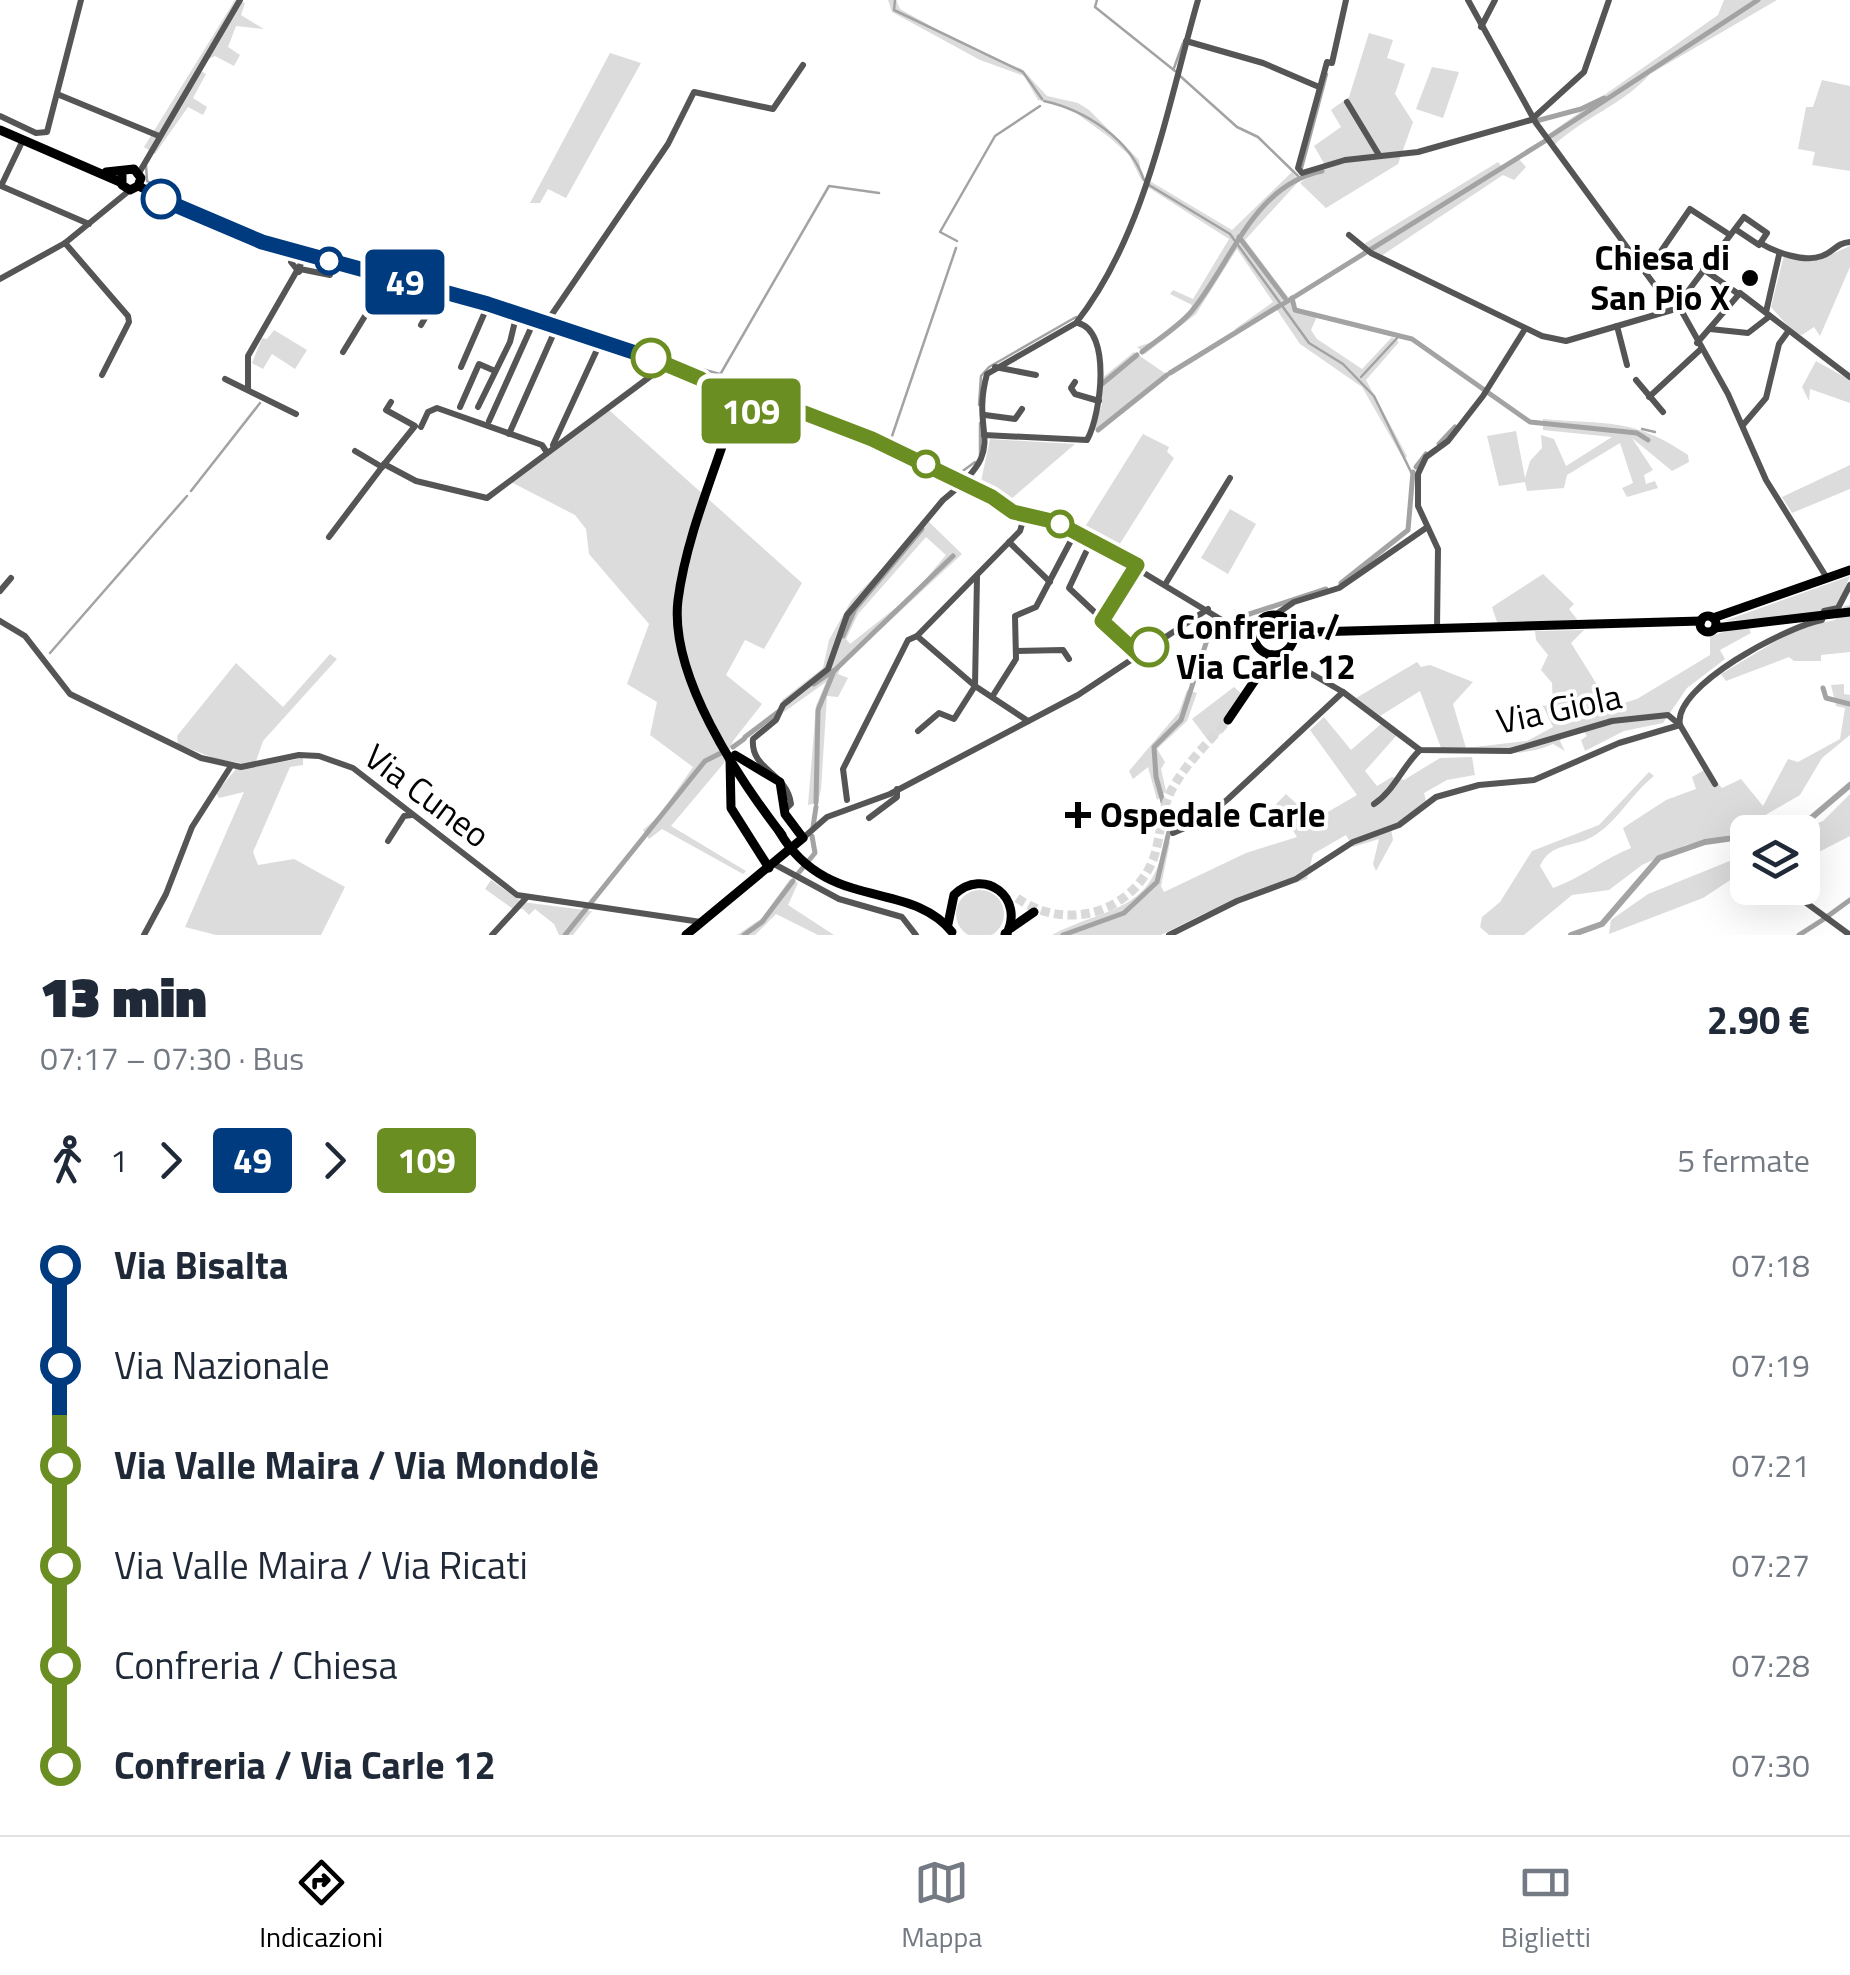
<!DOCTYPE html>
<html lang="it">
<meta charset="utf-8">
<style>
:root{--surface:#fff;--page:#f6f6f7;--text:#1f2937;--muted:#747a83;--line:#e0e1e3;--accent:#000}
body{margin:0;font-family:"Titillium Web",sans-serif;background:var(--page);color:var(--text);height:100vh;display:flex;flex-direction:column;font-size:38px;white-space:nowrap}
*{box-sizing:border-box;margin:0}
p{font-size:32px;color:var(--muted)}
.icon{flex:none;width:55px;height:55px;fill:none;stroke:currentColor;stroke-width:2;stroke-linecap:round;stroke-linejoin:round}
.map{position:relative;height:935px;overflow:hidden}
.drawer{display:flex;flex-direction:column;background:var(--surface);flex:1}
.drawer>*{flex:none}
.badge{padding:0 20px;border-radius:8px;font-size:35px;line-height:65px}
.buttons{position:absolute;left:1730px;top:815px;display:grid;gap:20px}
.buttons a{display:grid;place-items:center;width:90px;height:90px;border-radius:15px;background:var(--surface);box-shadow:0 10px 40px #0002;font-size:50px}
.map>.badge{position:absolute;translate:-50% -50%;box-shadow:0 0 0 5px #fff}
.legs{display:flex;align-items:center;gap:15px;height:110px;padding:0 40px;font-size:32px}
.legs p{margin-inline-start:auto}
.headline{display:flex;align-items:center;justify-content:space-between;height:170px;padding:0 40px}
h1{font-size:55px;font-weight:800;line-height:75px}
ul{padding:0 40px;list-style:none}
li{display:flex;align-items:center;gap:35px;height:100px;font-size:38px}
li i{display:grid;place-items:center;width:15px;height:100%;margin:0 12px;background:currentColor}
li i::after{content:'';width:25px;height:25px;margin:-12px;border:8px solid;border-radius:50%;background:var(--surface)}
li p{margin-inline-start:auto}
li:first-child i{background:linear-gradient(#0000 50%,currentColor 0)}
li:last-child i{background:linear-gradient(currentColor 50%,#0000 0)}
.dock{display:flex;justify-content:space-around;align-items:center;height:140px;border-top:2px solid var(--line);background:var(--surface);font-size:28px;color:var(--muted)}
.dock a{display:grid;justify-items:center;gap:5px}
.dock .active{color:var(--accent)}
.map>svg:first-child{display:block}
.green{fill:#dcdcdc;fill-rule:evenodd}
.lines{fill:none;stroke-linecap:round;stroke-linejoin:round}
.stream{stroke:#a3a3a3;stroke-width:2.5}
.canal{stroke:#a3a3a3;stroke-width:5}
.river{stroke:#a3a3a3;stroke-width:6}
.major-tunnel{stroke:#d9d9d9;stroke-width:9;stroke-dasharray:9 4.5;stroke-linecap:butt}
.minor{stroke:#555;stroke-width:6}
.major{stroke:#000;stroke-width:9}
.highway{stroke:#000;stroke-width:11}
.line-1-casing{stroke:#fff;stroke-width:22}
.line-2-casing{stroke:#fff;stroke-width:22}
.line-1{stroke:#003b80;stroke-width:15}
.line-2{stroke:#6b8e23;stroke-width:15}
.stop-1-dot{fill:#fff;stroke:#003b80;stroke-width:5}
.poi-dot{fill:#000;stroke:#fff;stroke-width:4}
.stop-2-dot{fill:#fff;stroke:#6b8e23;stroke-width:5}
.labels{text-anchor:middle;stroke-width:8;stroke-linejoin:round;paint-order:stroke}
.poi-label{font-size:35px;font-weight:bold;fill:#000;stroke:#fff;text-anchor:end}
.stop-label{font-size:35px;font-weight:bold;fill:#000;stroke:#fff;text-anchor:start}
.street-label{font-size:35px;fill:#000;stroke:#fff}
</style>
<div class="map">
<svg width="1850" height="935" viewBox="0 0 1850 935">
<rect width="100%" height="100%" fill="#fff"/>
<g class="green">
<polygon points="235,0 245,3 241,15 264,29 236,26 228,47 240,55 234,66 215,56 204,61 199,70 206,74 193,98 207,107 203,115 188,107 155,154 144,147"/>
<polygon points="888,0 896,0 900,9 978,52 1022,69 1047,96 1078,103 1089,110 1139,160 1143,183 1129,155 1109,137 1069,108 1038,100 1024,76 980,60 892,12"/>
<path d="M1724,0H1777L1650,74C1624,104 1583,118 1554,145L1546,136L1718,15Z"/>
<polygon points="1369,33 1393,40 1387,58 1405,64 1395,94 1413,122 1398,164 1326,208 1300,183 1325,165 1314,146 1341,127 1331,110 1349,97"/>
<polygon points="610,53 641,63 566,198 548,189 540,203 530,203"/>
<polygon points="1432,67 1459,72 1443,118 1416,109"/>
<polygon points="1822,80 1850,86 1850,171 1812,165 1815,152 1798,149 1806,107 1813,107"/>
<polygon points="1518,158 1526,167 1514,180 1503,175 1381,256 1364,244 1498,162 1503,168"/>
<polygon points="1292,172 1299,181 1245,240 1297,309 1318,314 1311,330 1317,339 1362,369 1392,337 1399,342 1366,380 1407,456 1404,460 1362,387 1300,344 1277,310 1237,334 1235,329 1273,302 1237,249 1196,314 1145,354 1137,347 1152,342 1190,312 1192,305 1170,294 1173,290 1193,299 1229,239 1146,186 1148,180 1232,230"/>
<polygon points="1850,246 1850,267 1820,336 1814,327 1802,335 1794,333 1771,307 1784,255 1819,260"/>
<polygon points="274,330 307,350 295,369 272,354 263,369 252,363 262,338 267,339"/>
<polygon points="1134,352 1166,374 1094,430 1102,404 1102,378"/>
<polygon points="1816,361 1850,380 1850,403 1810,389 1809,401 1802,387"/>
<polygon points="609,410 802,583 764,649 745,640 726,675 762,704 733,741 724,763 671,826 746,871 743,874 662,829 649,839 643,830 659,816 693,767 650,735 657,702 627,684 649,624 589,554 586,529 575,515 509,481"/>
<path d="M1543,419C1607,425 1632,417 1688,455L1689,462L1672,471L1632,438L1653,470L1644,475L1646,484L1655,481L1658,488L1627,497L1622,488L1633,483L1620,443L1567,475L1564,488L1527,491L1525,482L1499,486L1487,436L1516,431L1525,478L1530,461L1542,448L1541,435L1554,439L1566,466L1612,437L1543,430Z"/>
<polygon points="1143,434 1169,447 1167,452 1174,458 1116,550 1083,530"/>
<polygon points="990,439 1075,444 1010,500 980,486"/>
<polygon points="1850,465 1850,489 1792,513 1782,497"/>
<polygon points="1230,509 1256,524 1228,574 1201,558"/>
<path d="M928,521L962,554L841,666L838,674L848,678L838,697L827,696L821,789L818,803L808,805L816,706L826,682L784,712L782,700L823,668L829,640L851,601ZM926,537L946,555L913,594L850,644L846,639L858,614Z"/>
<polygon points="1543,574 1574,604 1569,609 1580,623 1498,625 1492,607"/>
<polygon points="1850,576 1838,605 1819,615 1724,621"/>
<polygon points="1850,605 1850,652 1821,655 1821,661 1794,661 1789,657 1726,681 1721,674 1798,628 1835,620 1844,606"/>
<path d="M1748,625L1751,633L1720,650L1725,659L1687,688L1663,723L1624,731L1585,751L1581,740L1587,736L1582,728L1565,734L1560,741L1565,751L1553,744C1518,760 1478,751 1441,748L1420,691L1380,716L1356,698L1417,662L1421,667L1430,665L1473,682L1453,704L1466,748L1527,741L1553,727L1543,706L1553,704L1552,683L1541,670L1548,655L1536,640L1535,631L1584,630L1571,643L1611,707L1637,699L1710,655V636Z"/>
<polygon points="330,654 337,659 263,741 254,767 303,758 303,765 290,767 253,852 258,865 294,859 345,887 321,935 216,935 185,927 244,792 219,798 216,793 241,763 216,759 178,744 177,736 236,663 283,707"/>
<path d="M1844,684V694L1850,695V735L1822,758L1800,795L1731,835L1686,845L1642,865L1609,890L1572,895L1524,935H1489L1480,927L1482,917L1500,902L1532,851L1599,825L1649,772L1654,776C1631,794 1617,823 1592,837C1572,848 1551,842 1540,866L1553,888C1582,878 1603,859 1631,848L1623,828L1666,800L1696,789L1692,777L1706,769L1722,788L1741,779L1763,806L1788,759L1798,762L1840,739L1845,708L1836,706L1831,685Z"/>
<polygon points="1234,687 1244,696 1230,723 1211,744 1192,719"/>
<polygon points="1187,690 1197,693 1187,721 1157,749 1165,762 1161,769 1166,791 1157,800 1148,767 1133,779 1129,771 1179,712"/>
<path d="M1324,717L1351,750L1381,724L1397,735L1365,771L1377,786L1392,777L1404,780L1440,758L1472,757L1475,775L1447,780L1424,793L1426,801L1391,829L1393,840L1376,871L1373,864L1379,839L1353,847L1346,835L1313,854L1307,879L1205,913L1161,935H1052C1105,907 1152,913 1164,843L1170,842L1161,886L1164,892L1246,853L1297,837L1276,804L1286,794L1314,820L1357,795L1310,730Z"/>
<polygon points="1850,794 1850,836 1813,855 1800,831 1823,821"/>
<polygon points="1747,854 1747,869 1703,898 1609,934 1611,920 1648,894"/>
<polygon points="790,879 798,883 788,905 834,935 818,935 776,914 755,935 737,935 762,918"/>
<polygon points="491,880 522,902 592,911 573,935 559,935 554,924 535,909 529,915 523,909 513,909 485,889"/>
<circle cx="980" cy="914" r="24"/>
</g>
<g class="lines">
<g class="stream">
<polyline points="895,0 894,10 1023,72 1042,99"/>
<polyline points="1097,0 1095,7 1175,71"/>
<polyline points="1174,68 1183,43"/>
<polyline points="1179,75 1237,127 1258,137 1298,176"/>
<path d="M1044,101C1085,110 1130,139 1144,180"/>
<polyline points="146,165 147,181 172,197"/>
<polyline points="1302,168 1327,74"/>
<polyline points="1149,185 1230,234 1309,343 1343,364 1374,396 1412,474"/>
<polyline points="957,241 940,232 995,136 1040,106"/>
<polyline points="676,362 720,374 890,442 956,248"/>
<polyline points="721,373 829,186 879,193"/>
<polyline points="1361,377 1399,336"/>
<polyline points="979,405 981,376 989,367 1076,317"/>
<polyline points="1642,429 1655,432"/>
<polyline points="897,446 960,473 975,462"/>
<polyline points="980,455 980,423"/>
<polyline points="191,491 260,403"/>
<polyline points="50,653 187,496"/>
</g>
<g class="canal">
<polyline points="1536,121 1581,109 1604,98"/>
<polyline points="1549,137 1758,0"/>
<polyline points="1239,237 1285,298"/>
<polyline points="1292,298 1295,310 1412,339 1530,422 1637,433 1648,440"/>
<polyline points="1283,304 1545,141"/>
<path d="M1142,352C1157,340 1178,327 1191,312C1232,263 1252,186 1322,171"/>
<polyline points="1170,373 1279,306"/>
<polyline points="1102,384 1137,355"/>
<polyline points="1098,430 1167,375"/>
<polyline points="1439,444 1455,427"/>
<polyline points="1416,467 1426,454"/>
<polyline points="1341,583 1408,530 1413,472"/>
<polyline points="1234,619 1326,589"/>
<polyline points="843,636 855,609 922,529"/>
<polyline points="814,684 833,671"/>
<polyline points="1823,688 1826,698 1850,704"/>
<polyline points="745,737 778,712"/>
<polyline points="733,747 744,739"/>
<polyline points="816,803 818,710 834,671 953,556"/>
<polyline points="813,827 816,807"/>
<polyline points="796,876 815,853 812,836"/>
<polyline points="1828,916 1850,900"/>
<polyline points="565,935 705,761 723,752"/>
<polyline points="744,935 762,922 793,881"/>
<polyline points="1063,935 1124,913 1157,882 1170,827 1156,777 1154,747 1181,720 1208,637 1219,625"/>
<polyline points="1799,935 1824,919"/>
</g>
<g class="river">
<polyline points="1782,832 1803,825 1850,785"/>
<polyline points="1571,935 1602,924 1659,858 1705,842 1748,836"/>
</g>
<path class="major-tunnel" d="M1017,898C1064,931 1130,915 1153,860C1161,838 1160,814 1170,793C1184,765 1208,743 1228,720"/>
<g class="minor">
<polyline points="1346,0 1332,63 1327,62 1298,168 1302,173 1345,160 1418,152 1531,120 1584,72 1609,0"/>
<polyline points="1468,0 1536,123 1659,291 1675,302"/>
<polyline points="1481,27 1495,0"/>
<polyline points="1186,41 1263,63 1319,87"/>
<polyline points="57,94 159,136"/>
<polyline points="1347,102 1379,155"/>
<polyline points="0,116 36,133 47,132 81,0"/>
<polyline points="23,140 1,186 89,224"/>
<polyline points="139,173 240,0"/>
<polyline points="1349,235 1371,253 1542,336 1566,341 1672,310"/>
<polyline points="65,243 128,316 129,322 102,375"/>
<path d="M1760,243C1775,252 1804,263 1822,256C1834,252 1836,243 1850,242"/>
<polyline points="295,252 291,262 299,272"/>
<polyline points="300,269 330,275"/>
<polyline points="1703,269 1737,293"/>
<polyline points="1646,273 1690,209 1727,233"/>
<polyline points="0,279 65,243 130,190"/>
<polyline points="1679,303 1744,217 1767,233 1759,245 1735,229"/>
<polyline points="1681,310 1728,394 1766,480 1827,578"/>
<polyline points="1766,312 1779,255"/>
<polyline points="546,323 668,144 694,92 773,109 803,65"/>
<polyline points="421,325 440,292"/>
<polyline points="1617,326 1627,365"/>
<polyline points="1710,329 1748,333 1770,316"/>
<polyline points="1697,343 1740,293 1850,377"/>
<polyline points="343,352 376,298 385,295 389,278"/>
<polyline points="461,367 488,305"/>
<polyline points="995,367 1036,375"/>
<polyline points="225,379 296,414"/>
<polyline points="1636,380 1663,412"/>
<polyline points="1075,382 1071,388 1075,394 1099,401"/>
<polyline points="248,388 248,356 306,255"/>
<polyline points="1649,397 1701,349"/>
<polyline points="749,400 794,409 872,439 993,497 1013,512 1066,526 1255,640"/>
<polyline points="460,407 479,364 495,371"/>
<polyline points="478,407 510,342 517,313"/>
<polyline points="985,415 1015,419 1022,409"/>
<polyline points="747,416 762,406"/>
<polyline points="489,421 535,319"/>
<polyline points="1743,425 1766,398 1779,344 1787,333"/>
<polyline points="421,427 428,412 437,408 542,445 546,451"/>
<polyline points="509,434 557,326"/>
<path d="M984,435L1087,440C1101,415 1112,331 1078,323"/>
<polyline points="553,445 601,341"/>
<polyline points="355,451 382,467 415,426 386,410 391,402"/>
<polyline points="384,464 416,481 487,498 667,364"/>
<polyline points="1025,514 1020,531 917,636 975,686 1028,721"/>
<polyline points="329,537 382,467"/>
<polyline points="1009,542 1050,582"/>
<polyline points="1086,552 1069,588 1139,654"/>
<polyline points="1166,583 1230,478"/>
<polyline points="0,591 11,578"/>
<polyline points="1275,615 1294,602 1339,588 1426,528"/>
<polyline points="0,621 25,636 70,694 201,758 241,767 299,755 319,756 353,768 517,895 701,922"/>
<polyline points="1102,621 1137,565"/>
<polyline points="1239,626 1258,624"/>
<polyline points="1437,628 1438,549 1418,506 1418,474 1426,457 1448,441 1483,396 1525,329"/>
<polyline points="1016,651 1063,650 1069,659"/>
<polyline points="1279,655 1343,692 1420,750 1510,751 1612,721 1668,715 1680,725"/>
<polyline points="992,697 1016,659 1015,616 1036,607 1076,531"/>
<polyline points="918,731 939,713 954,719 975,686 977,576"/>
<path d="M1715,784L1680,725C1672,686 1788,626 1822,620L1824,611L1838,608L1850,585"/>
<polyline points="847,800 843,769 908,640 917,636"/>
<path d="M1374,804C1394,791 1402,767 1420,750"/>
<path d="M785,810L791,804C787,772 750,770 753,739L776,720L783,705L828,669L847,615L943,500C1013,444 969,440 987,374L1076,323C1146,234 1167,107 1198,0"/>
<polyline points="869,818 897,797 897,789"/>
<polyline points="1173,833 1201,821 1228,799 1343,692"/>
<polyline points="803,838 827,817 890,794 1078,695 1208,609"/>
<polyline points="388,841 404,816 412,815"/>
<polyline points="774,864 839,899 902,917 916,935"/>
<polyline points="1786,888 1850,935"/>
<polyline points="144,935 166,894 192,827 231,766"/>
<polyline points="492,935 526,898"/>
<polyline points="1169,935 1237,901 1296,879 1353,842 1399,825 1436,797 1479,785 1534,780 1619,743 1680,725"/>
</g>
<g class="major">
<polyline points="0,130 120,182"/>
<polyline points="106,172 134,169 141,178 138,186 130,190 122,185 122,172"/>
<polyline points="138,186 262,242 519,314 697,373 726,389"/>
<circle cx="732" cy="406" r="18"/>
<path d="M737,423L725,438C707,490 685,546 678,600C669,675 738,778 782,835"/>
<circle cx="1274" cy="635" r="20"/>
<circle cx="1708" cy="624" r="8"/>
<polyline points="1713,618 1850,570"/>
<polyline points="1291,624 1313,632 1701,621"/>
<polyline points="1715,628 1850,612"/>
<polyline points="1228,720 1272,655"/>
<polyline points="730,759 731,808 769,868"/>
<path d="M779,831C826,913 910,879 952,932"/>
<path d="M948,924L954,895C984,866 1026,898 1006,935"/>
<polyline points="1011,928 1034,912"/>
<polyline points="686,935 803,838 785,814 780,782 735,755"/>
</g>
<polyline class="highway" points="1006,935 1006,934"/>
</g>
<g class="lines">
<defs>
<polyline id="line-1" points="161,199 262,242 488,304 651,358"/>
<polyline id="line-2" points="651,358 701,379 714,395 718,416 726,422 741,421 763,406 794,409 872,439 992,497 1013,512 1056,522 1137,565 1102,621 1138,654 1149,647"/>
</defs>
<use href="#line-1" class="line-1-casing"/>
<use href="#line-2" class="line-2-casing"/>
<use href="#line-1" class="line-1"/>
<use href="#line-2" class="line-2"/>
</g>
<g class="stop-1-dot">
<circle cx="161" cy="199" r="18"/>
<circle cx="329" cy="261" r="12"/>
</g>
<g class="poi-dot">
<circle cx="1750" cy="278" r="10"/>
<path d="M1073 800h10v10h10v10h-10v10h-10v-10h-10v-10h10z"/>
</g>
<g class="stop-2-dot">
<circle cx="651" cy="358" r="18"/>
<circle cx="926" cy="464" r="12"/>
<circle cx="1060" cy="524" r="12"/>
<circle cx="1149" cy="647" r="18"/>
</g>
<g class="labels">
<g class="poi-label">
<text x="1730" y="270">Chiesa di<tspan x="1730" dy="40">San Pio X</tspan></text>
<text x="1100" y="827" text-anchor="start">Ospedale Carle</text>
</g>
<g class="stop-label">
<text x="1176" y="639">Confreria /<tspan x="1176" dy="40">Via Carle 12</tspan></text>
</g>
<g class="street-label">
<text transform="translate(1559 709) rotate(-12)" y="12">Via Giola</text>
<text transform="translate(427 796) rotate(37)" y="12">Via Cuneo</text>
</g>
</g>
</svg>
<div class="buttons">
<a><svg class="icon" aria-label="layers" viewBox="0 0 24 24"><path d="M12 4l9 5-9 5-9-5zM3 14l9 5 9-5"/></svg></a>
</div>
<b class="badge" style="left:405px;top:282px;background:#003b80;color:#fff">49</b>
<b class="badge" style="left:751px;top:411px;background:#6b8e23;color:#fff">109</b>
</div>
<section class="drawer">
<div class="headline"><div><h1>13 min</h1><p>07:17 – 07:30 · Bus</p></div><b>2.90 €</b></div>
<div class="legs"><svg class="icon" aria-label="walk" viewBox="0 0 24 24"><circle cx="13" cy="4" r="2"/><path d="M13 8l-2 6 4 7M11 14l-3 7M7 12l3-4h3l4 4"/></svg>1<svg class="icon" aria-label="forward" viewBox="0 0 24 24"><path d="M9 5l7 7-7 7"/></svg><b class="badge" style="background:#003b80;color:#fff">49</b><svg class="icon" aria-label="forward" viewBox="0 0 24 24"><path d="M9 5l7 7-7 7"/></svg><b class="badge" style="background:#6b8e23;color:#fff">109</b><p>5 fermate</p></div>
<ul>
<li><i style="color:#003b80"></i><b>Via Bisalta</b><p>07:18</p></li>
<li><i style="color:#003b80"></i><span>Via Nazionale</span><p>07:19</p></li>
<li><i style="color:#6b8e23"></i><b>Via Valle Maira / Via Mondolè</b><p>07:21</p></li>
<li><i style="color:#6b8e23"></i><span>Via Valle Maira / Via Ricati</span><p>07:27</p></li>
<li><i style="color:#6b8e23"></i><span>Confreria / Chiesa</span><p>07:28</p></li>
<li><i style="color:#6b8e23"></i><b>Confreria / Via Carle 12</b><p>07:30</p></li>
</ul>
</section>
<nav class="dock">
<a class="active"><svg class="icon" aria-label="directions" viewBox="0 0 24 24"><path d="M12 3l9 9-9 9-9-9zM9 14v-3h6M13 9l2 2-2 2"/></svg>Indicazioni</a>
<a><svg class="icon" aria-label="map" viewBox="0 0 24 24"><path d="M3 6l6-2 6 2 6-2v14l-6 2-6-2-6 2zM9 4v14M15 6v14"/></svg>Mappa</a>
<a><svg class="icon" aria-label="tickets" viewBox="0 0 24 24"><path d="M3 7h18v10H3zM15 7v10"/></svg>Biglietti</a>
</nav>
